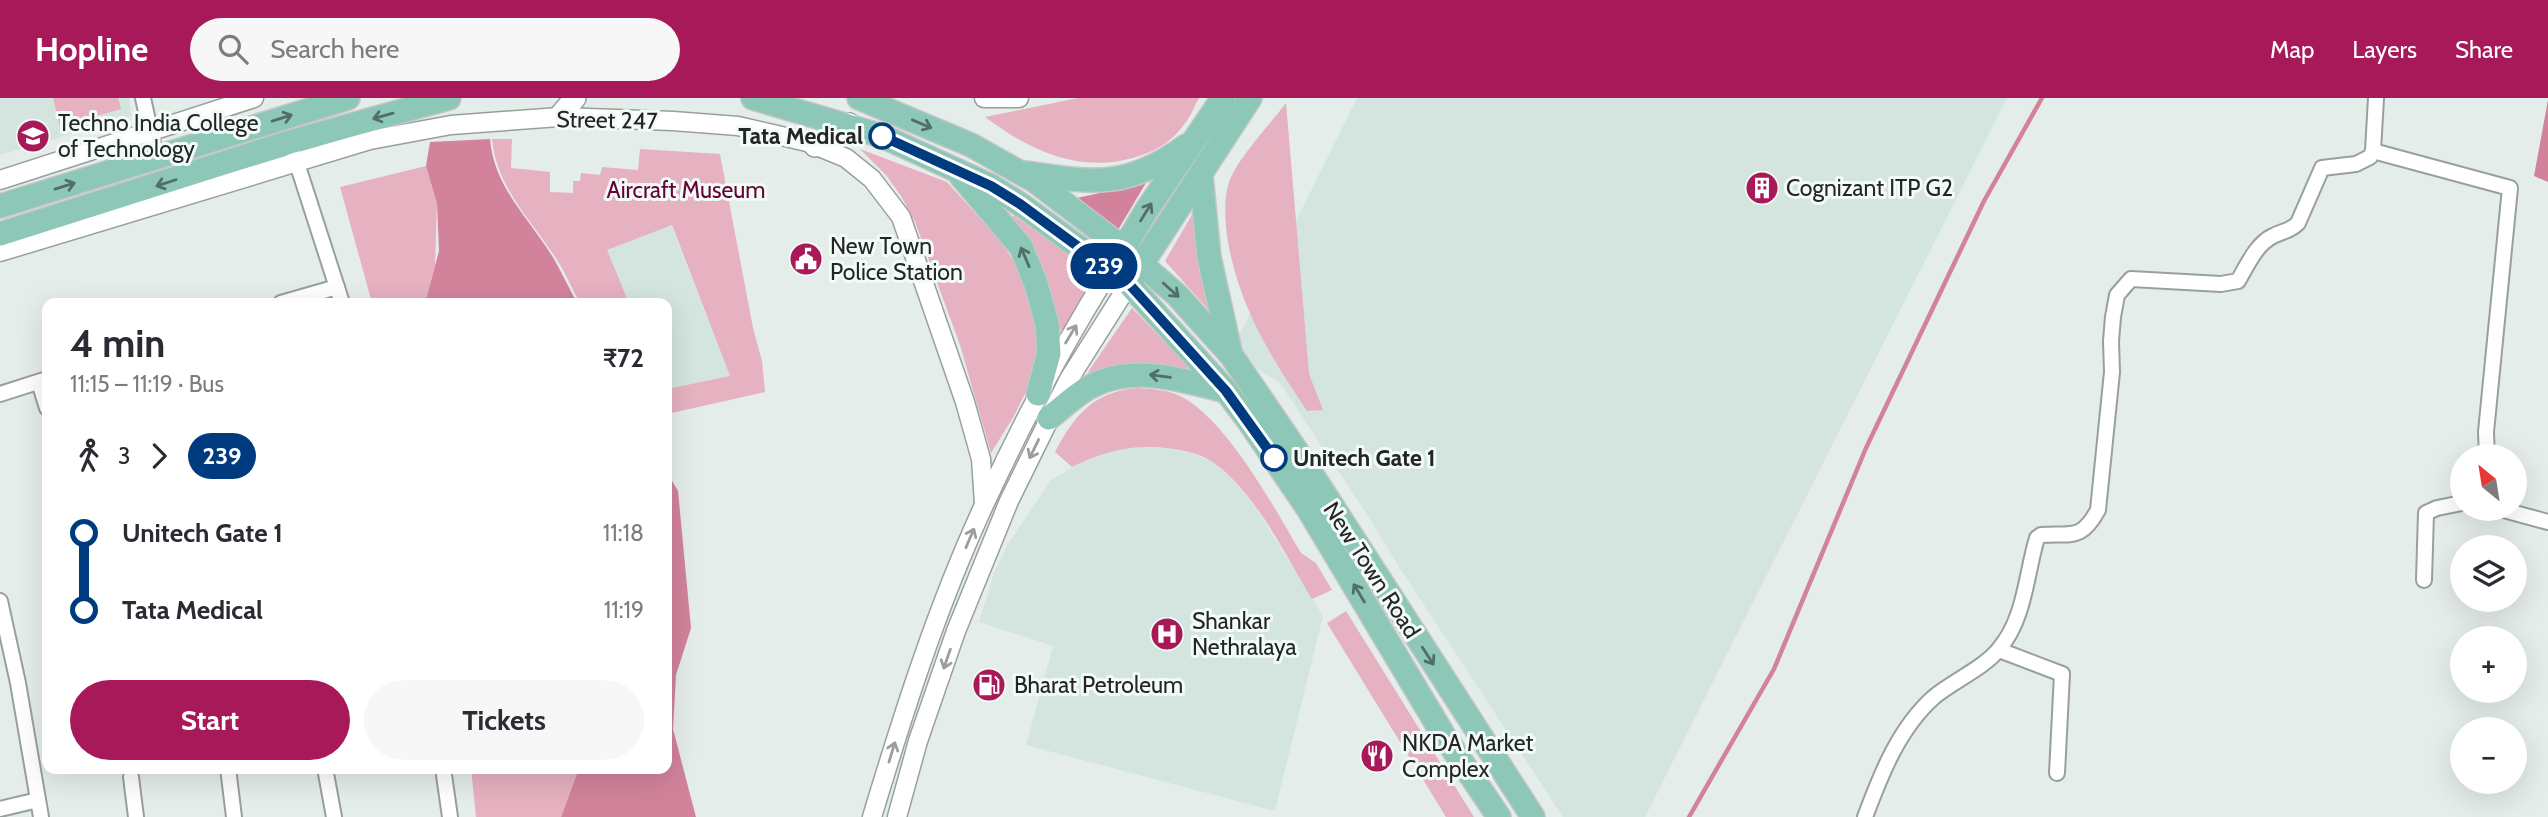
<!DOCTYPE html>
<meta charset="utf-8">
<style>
:root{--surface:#fff;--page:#f7f7f7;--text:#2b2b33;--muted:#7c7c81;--accent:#a81959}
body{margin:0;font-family:Cabin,sans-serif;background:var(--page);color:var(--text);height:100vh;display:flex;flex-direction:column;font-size:26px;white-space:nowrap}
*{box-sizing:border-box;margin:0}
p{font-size:23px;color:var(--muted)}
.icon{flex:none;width:38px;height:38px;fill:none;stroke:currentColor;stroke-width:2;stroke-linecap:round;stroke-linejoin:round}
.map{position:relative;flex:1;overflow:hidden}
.side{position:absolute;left:42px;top:200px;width:630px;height:476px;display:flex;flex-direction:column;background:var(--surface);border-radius:14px;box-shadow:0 7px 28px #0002}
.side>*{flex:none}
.badge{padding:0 14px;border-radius:23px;font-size:24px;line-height:46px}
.needle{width:46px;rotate:330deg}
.buttons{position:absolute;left:2450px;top:346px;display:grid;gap:14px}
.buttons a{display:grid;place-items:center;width:77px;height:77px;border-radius:50%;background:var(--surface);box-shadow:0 7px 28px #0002;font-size:35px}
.map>.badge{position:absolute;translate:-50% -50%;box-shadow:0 0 0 4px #fff}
.legs{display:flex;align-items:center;gap:10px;height:77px;padding:0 28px;font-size:23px}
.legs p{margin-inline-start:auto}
.summary{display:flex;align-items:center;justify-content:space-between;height:119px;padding:0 28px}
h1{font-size:38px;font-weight:800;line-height:52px}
.button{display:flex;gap:14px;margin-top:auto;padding:14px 28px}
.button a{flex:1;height:80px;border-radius:42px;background:var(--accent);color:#fff;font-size:28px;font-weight:800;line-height:80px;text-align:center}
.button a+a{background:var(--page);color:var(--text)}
ul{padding:0 28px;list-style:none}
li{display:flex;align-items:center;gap:24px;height:77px;font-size:26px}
li i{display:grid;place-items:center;width:10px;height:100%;margin:0 9px;background:currentColor}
li i::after{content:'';width:18px;height:18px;margin:-9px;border:5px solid;border-radius:50%;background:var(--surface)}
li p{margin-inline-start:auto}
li:first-child i{background:linear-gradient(#0000 50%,currentColor 0)}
li:last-child i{background:linear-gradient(currentColor 50%,#0000 0)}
header{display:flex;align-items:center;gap:42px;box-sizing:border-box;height:98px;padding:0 35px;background:var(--accent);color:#fff}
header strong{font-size:33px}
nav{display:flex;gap:38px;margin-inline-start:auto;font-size:24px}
.search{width:490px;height:63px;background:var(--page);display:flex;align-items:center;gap:18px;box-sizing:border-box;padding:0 24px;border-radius:38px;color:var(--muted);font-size:26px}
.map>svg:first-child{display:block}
.built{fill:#d3e5de}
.green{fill:#e6b1c0}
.water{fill:#d2839b}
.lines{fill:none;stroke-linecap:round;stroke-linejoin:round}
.stream{stroke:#d2839b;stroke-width:4.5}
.minor-casing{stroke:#98a09d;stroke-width:18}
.tertiary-casing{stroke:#98a09d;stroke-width:21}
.secondary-casing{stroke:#98a09d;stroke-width:24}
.primary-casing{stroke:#c6c7c6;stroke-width:26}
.minor{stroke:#fff;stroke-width:14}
.tertiary{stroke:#fff;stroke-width:18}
.secondary{stroke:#fff;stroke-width:21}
.primary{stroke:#8cc7b7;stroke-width:23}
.oneway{stroke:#526e67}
.oneway2{stroke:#9c9d9d}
.line-1-casing{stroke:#fff;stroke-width:16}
.line-1{stroke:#003b80;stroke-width:10}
.stop-1-dot{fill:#fff;stroke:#003b80;stroke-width:3.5}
.labels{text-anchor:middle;stroke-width:6;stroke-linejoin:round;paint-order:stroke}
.street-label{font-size:23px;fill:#232625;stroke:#f2fbf7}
.poi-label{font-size:23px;fill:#232625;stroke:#f2fbf7;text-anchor:start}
.stop-label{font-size:23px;font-weight:bold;fill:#232625;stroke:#f2fbf7;text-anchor:end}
.park-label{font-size:23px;fill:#660332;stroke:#f2fbf7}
</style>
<header>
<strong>Hopline</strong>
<div class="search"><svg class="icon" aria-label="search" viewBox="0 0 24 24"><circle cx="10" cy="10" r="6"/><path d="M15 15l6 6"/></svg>Search here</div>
<nav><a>Map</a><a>Layers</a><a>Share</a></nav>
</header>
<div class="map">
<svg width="2548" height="719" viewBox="0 0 2548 719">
<rect width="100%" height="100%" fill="#e5edea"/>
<g class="built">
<polygon points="0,0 129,0 132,18 0,57"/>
<polygon points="1357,0 2007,0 1645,719 1563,719 1401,472 1366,415 1280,285 1231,254"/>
<polygon points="671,127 730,278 667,291 667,205 629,205 607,152"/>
<polygon points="1145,349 1171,350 1191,355 1209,362 1232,380 1255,408 1323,518 1275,713 1026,647 1053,548 979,524 995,472 1008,446 1051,382 1094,357 1117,351"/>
</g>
<g class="green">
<polygon points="53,0 118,0 121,11 60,29"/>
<path d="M1078,0H1199C1194,9 1190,20 1183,28C1173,42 1156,53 1139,58C1081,77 1032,54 985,19Z"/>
<path d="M1286,5L1309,276L1323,312L1307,313C1269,256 1238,207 1227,138C1225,119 1223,97 1231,79C1244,53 1268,29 1286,5Z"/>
<path d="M492,41H512L511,70L550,74V94L573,95V83H580L581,75L600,77L602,69L638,72L640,51L720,56L753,230L762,263L765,294L667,316V291L730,278L672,127L607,152L629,205H580C571,189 564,171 553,156C529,120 496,87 492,41Z"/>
<polygon points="860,51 947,84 1003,146 1024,182 1035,225 1037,258 1030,285 1014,318 991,355 960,247 915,124 901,98 886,77"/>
<polygon points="426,68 437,106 435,167 425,205 372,205 340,89"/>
<polygon points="1200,103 1214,218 1165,163"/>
<polygon points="1014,118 1082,166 1075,180 1088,188 1063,231 1058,234 1012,123 1010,119"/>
<path d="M1132,210L1194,275C1147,262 1138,261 1092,276L1088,274Z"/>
<path d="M1135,290C1150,291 1164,291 1178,297C1225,318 1275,411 1301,455L1316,465L1332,492L1312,501C1285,457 1255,392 1211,363C1195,353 1173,350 1154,349C1124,348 1099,355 1072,369L1055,354C1074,318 1092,295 1135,290Z"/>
<polygon points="1346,513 1474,719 1446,719 1327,525"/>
<polygon points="471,670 579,670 561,719 476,719"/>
</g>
<g class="water">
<polygon points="2548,2 2548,84 2534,78"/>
<path d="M490,41C494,90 530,121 554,161C562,175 569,190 577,205H425L439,153L437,106L426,68L430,44Z"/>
<polygon points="1150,78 1118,132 1072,101 1123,90"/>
<polygon points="667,374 678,393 691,530 676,577 673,631 696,719 561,719 579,670 667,670"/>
</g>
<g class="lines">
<polyline class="stream" points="1689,719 1774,571 1866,350 1984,103 2042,0"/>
<defs>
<g id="minor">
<polyline points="143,0 156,59"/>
<polyline points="2373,53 2510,90 2486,334 2487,359"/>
<polyline points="294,56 342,205"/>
<polyline points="281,205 337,189"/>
<polyline points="39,284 47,310"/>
<polyline points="0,296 47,281"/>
<polyline points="2500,411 2548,424"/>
<polyline points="2424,482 2426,415 2437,410 2462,405"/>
<polyline points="0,503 18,585 41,719"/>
<polyline points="1999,552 2062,576 2057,675"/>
<polyline points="228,670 234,719"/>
<polyline points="325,670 334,719"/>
<polyline points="443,670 450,719"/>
<polyline points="131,679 136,719"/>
<polyline points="0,711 38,702"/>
<path d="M1865,719C1881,676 1899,630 1934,599C1953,583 1984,570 1999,551C2025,521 2026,476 2037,440L2041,437C2072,435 2081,443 2098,412L2112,274L2111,243L2113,219L2117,197L2131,181L2221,186L2238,183C2247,168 2256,146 2273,138C2282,133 2291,133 2298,125L2322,70L2356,66L2370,59L2373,53L2376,0"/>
</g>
<g id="tertiary">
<polyline points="984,0 1019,0"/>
<polyline points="0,82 254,0"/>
<polyline points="0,154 370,42 451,27 559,19 673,23 738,28 807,44 846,60 872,81 901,119 965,304 981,361 984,406"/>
<path d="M872,719C904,613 938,506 985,405C1022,325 1063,247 1110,172"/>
<polyline points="897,719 918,643 956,533 1009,403 1069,281 1129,186"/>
</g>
<g id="secondary">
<polyline points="559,19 575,0"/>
<polyline points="815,48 849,26"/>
</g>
<g id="primary">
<polyline points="753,0 882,38 991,88 1020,106 1129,186 1226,293 1248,322 1309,412 1444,638 1499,719"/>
<polyline points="859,0 971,47 1035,83 1119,147 1177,197 1231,257 1298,355 1533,719"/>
<path d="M1026,75C1094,85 1127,91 1186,48"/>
<polyline points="1201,77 1209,159 1230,253"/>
<polyline points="961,78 1021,149 1036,186 1047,226 1049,255 1038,296"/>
<polyline points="0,108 348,0"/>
<polyline points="0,136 290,44 449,0"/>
<polyline points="1116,164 1146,113 1223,0"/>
<polyline points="1134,178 1250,0"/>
<path d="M1049,320C1062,310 1074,298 1088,290C1132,265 1180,282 1226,293"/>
</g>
</defs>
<use href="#minor" class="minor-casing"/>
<use href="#tertiary" class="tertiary-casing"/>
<use href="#secondary" class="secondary-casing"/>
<use href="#primary" class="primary-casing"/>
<use href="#minor" class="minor"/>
<use href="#tertiary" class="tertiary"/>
<use href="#secondary" class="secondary"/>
<use href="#primary" class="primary"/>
</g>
<defs><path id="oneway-shaft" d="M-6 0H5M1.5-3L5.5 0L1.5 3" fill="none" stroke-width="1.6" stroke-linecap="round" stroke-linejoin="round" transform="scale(1.75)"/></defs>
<g class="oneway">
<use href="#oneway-shaft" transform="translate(383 18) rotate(164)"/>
<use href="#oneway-shaft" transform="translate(282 20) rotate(-17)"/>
<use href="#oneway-shaft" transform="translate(922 26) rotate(23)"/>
<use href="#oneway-shaft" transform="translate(166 85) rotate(162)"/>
<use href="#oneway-shaft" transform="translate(65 88) rotate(-17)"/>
<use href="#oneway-shaft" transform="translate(1146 114) rotate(-58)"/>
<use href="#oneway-shaft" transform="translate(1025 159) rotate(-113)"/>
<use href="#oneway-shaft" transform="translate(1171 192) rotate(42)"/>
<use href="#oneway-shaft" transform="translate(1160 278) rotate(-172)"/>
<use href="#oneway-shaft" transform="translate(1359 495) rotate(-121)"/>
<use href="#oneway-shaft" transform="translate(1428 558) rotate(57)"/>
</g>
<g class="oneway2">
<use href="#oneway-shaft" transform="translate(1071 236) rotate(-59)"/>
<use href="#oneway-shaft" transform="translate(1034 351) rotate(116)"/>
<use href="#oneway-shaft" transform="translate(970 440) rotate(-67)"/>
<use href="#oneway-shaft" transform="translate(947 561) rotate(109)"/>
<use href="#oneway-shaft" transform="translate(892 654) rotate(-73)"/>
</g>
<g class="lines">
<defs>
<polyline id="line-1" points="882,38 991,88 1020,106 1129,186 1226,293 1274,360"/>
</defs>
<use href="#line-1" class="line-1-casing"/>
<use href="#line-1" class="line-1"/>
</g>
<defs>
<symbol id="university-disc" viewBox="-11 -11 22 22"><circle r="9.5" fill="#a81959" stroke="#f2fbf7"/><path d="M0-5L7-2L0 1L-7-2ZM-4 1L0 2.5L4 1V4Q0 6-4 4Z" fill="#fff"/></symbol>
<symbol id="building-disc" viewBox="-11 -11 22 22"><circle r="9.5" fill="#a81959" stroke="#f2fbf7"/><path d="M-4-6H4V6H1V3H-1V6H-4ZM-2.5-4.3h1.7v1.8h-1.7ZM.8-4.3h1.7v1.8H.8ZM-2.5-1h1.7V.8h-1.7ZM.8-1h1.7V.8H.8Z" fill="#fff"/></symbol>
<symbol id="civic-disc" viewBox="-11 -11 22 22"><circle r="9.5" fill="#a81959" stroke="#f2fbf7"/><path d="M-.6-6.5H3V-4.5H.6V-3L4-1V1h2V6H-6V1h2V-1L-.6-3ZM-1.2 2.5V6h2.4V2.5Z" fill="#fff"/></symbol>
<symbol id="hospital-disc" viewBox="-11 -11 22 22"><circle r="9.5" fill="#a81959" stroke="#f2fbf7"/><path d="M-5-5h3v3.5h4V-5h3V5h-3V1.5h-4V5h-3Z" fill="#fff"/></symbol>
<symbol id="fuel-disc" viewBox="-11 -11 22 22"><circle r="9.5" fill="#a81959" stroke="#f2fbf7"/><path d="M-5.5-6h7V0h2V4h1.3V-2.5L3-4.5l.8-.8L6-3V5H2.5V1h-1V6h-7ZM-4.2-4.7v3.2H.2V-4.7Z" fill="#fff"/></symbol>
<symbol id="restaurant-disc" viewBox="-11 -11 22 22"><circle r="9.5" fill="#a81959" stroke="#f2fbf7"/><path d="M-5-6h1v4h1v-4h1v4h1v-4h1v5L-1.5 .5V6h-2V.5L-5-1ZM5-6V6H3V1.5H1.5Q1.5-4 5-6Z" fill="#fff"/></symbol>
</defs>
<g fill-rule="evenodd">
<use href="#university-disc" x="14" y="19" width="38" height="38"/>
<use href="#building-disc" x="1743" y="71" width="38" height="38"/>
<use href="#civic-disc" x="787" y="142" width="38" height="38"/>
<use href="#hospital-disc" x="1148" y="517" width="38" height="38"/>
<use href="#fuel-disc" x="970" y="568" width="38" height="38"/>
<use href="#restaurant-disc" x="1358" y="639" width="38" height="38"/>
</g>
<g class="stop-1-dot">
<circle cx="882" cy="38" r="12"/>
<circle cx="1274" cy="360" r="12"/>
</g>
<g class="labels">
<g class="street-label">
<text transform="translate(607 22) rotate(1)" y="8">Street 247</text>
<text transform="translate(1372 472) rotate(57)" y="8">New Town Road</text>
</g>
<g class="poi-label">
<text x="58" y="33">Techno India College<tspan x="58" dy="26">of Technology</tspan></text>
<text x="1786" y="98">Cognizant ITP G2</text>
<text x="830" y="156">New Town<tspan x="830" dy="26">Police Station</tspan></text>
<text x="1192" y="531">Shankar<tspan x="1192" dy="26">Nethralaya</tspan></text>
<text x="1014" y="595">Bharat Petroleum</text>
<text x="1402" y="653">NKDA Market<tspan x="1402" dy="26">Complex</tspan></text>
</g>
<g class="stop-label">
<text x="863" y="46">Tata Medical</text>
<text x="1293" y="368" text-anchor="start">Unitech Gate 1</text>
</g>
<g class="park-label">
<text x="686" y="100">Aircraft Museum</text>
</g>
</g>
</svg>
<div class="buttons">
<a><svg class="needle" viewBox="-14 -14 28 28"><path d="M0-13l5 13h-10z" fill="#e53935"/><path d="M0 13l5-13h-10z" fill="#7c7c81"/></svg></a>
<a><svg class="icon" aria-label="layers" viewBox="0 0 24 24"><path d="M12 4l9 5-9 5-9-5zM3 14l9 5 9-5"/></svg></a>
<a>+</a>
<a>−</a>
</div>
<b class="badge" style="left:1104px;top:168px;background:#003b80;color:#fff">239</b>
<section class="side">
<div class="summary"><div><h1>4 min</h1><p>11:15 – 11:19 · Bus</p></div><b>₹72</b></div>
<div class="legs"><svg class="icon" aria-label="walk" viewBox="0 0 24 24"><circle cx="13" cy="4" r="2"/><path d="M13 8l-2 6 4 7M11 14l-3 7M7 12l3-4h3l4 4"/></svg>3<svg class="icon" aria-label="forward" viewBox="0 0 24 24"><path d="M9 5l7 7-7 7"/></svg><b class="badge" style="background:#003b80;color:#fff">239</b></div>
<ul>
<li><i style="color:#003b80"></i><b>Unitech Gate 1</b><p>11:18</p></li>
<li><i style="color:#003b80"></i><b>Tata Medical</b><p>11:19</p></li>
</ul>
<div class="button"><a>Start</a><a>Tickets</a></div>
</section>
</div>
